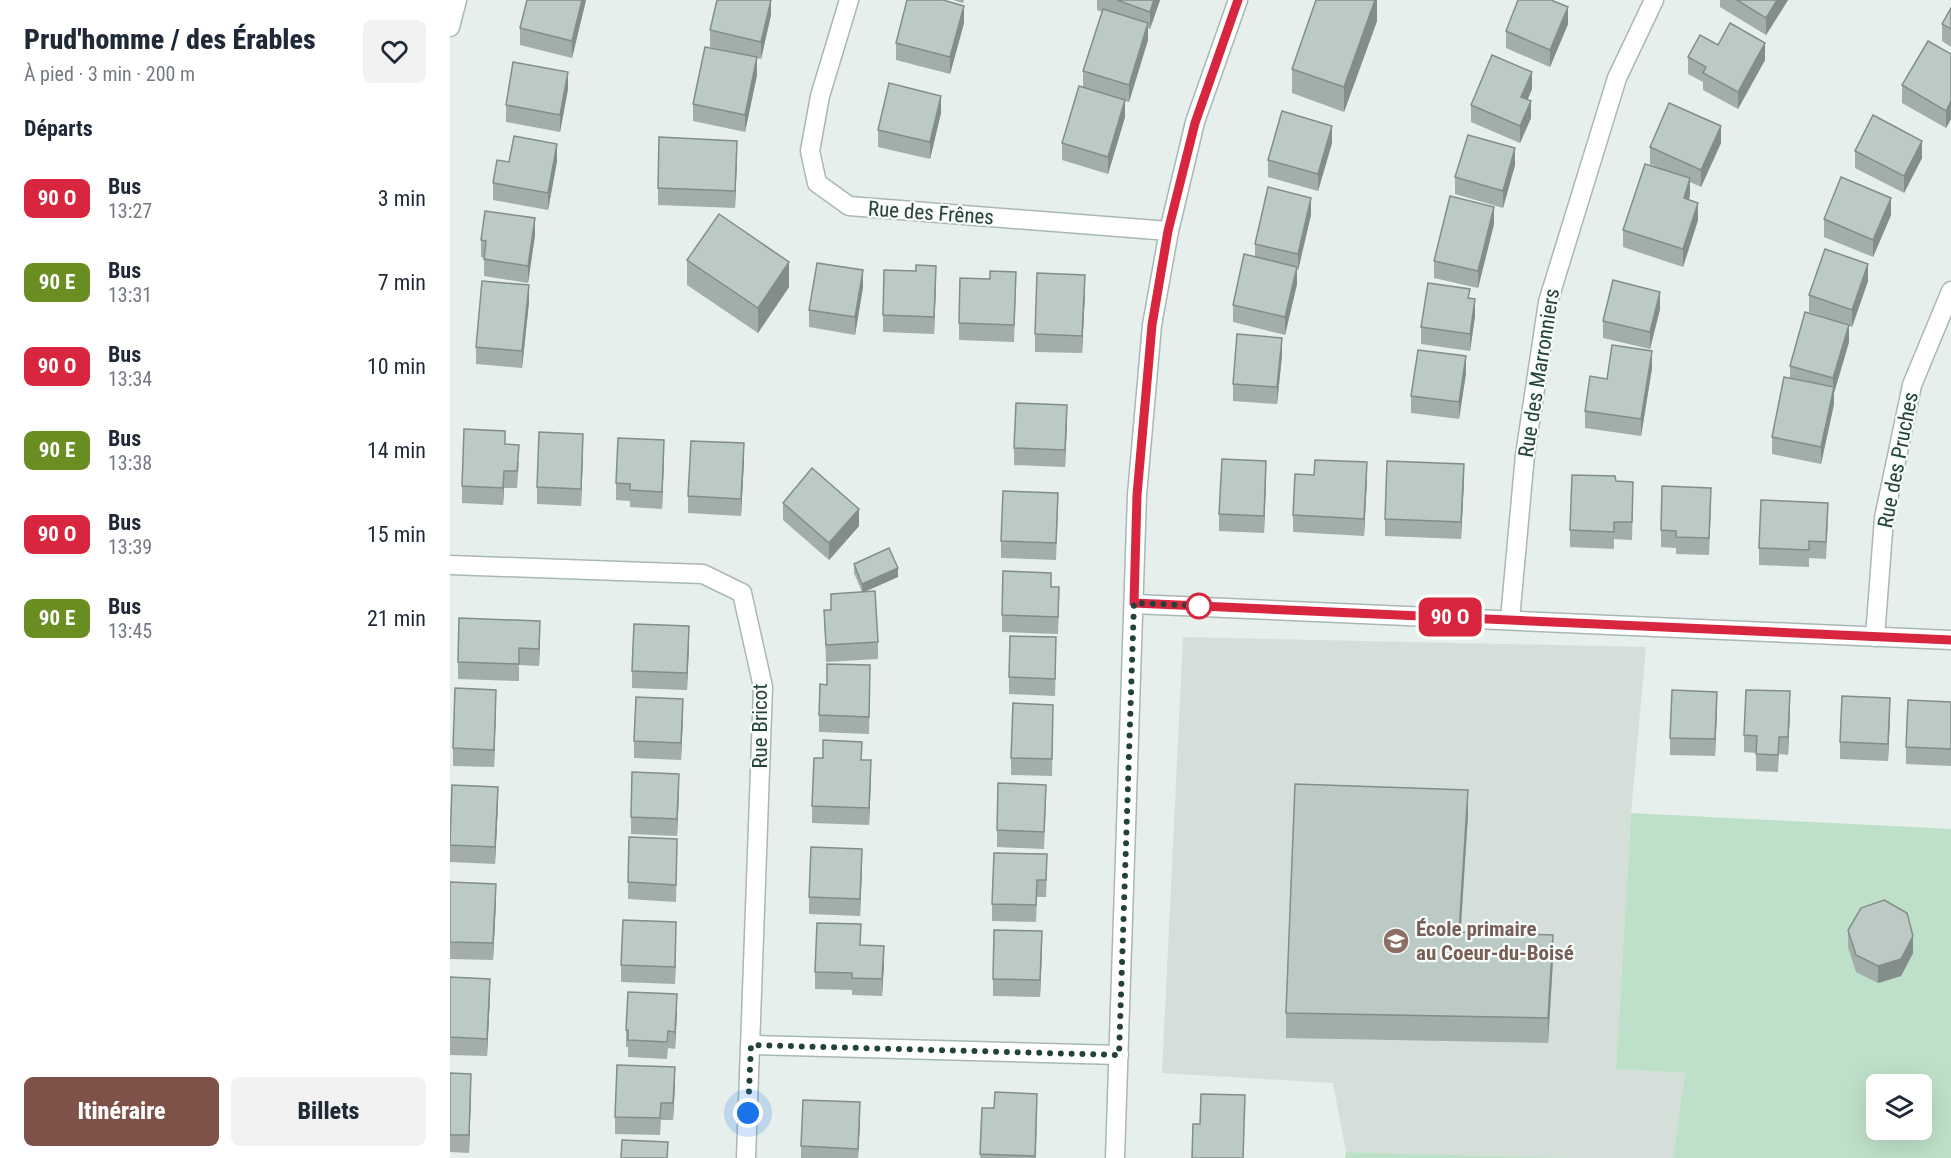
<!DOCTYPE html>
<html lang="fr">
<meta charset="utf-8">
<style>
:root{--surface:#fff;--page:#f2f2f3;--text:#1f2937;--muted:#747a83;--accent:#7f5249}
body{margin:0;font-family:"Roboto Condensed",sans-serif;background:var(--page);color:var(--text);height:100vh;display:flex;flex-direction:column;font-size:22px;white-space:nowrap}
*{box-sizing:border-box;margin:0}
p{font-size:20px;color:var(--muted)}
.icon{flex:none;width:33px;height:33px;fill:none;stroke:currentColor;stroke-width:2;stroke-linecap:round;stroke-linejoin:round}
.map{position:relative;flex:1;overflow:hidden}
.side{display:flex;flex-direction:column;background:var(--surface);width:450px}
.side>*{flex:none}
.badge{padding:0 12px;border-radius:9px;font-size:21px;line-height:39px}
.tools{position:absolute;left:1416px;top:1074px;display:grid;gap:12px}
.tools a{display:grid;place-items:center;width:66px;height:66px;border-radius:9px;background:var(--surface);box-shadow:0 6px 24px #0002;font-size:30px}
.you{position:absolute;width:30px;height:30px;margin:-15px;border:4px solid #fff;border-radius:50%;background:#1a73e8;box-shadow:0 0 0 9px #1a73e833}
.map>.badge{position:absolute;translate:-50% -50%;box-shadow:0 0 0 3px #fff}
h2{padding:0 24px;font-size:22px;line-height:54px}
.round{display:grid;place-items:center;flex:none;width:63px;height:63px;border-radius:9px;background:var(--page)}
.headline{display:flex;align-items:center;justify-content:space-between;height:102px;padding:0 24px}
h1{font-size:28px;font-weight:800;line-height:45px}
.cta{display:flex;gap:12px;margin-top:auto;padding:12px 24px}
.cta a{flex:1;height:69px;border-radius:9px;background:var(--accent);color:#fff;font-size:24px;font-weight:800;line-height:69px;text-align:center}
.cta a+a{background:var(--page);color:var(--text)}
ul{padding:0;list-style:none}
li{display:flex;align-items:center;gap:18px;height:84px;padding:0 24px}
li div{flex:1}
li b{display:block;font-size:22px}
li em{font-style:normal}
li .badge{min-width:66px;font-weight:700;text-align:center}
main{display:flex;flex:1;min-height:0}
.map>svg:first-child{display:block}
.built{fill:#d4dfda}
.green{fill:#bfe0c8;fill-rule:evenodd}
.lines{fill:none;stroke-linecap:round;stroke-linejoin:round}
.minor-casing{stroke:#a8b8b2;stroke-width:21}
.minor{stroke:#fff;stroke-width:18}
.wall{fill:#a1aea9}
.shaded-wall{fill:#838d89}
.building{fill:#bbcac4;stroke:#838d89;stroke-width:1.5}
.line-casing{stroke:#fff;stroke-width:14}
.line{stroke:#d7263d;stroke-width:9}
.walk{stroke:#24423a;stroke-width:6;stroke-dasharray:0 10.8}
.stop-dot{fill:#fff;stroke:#d7263d;stroke-width:3}
.labels{text-anchor:middle;stroke-width:4.5;stroke-linejoin:round;paint-order:stroke}
.street-label{font-size:21px;fill:#24423a;stroke:#f7fbf9}
.education-label{font-size:21px;font-weight:bold;fill:#785e54;stroke:#f7fbf9;text-anchor:start}
</style>
<main>
<section class="side">
<div class="headline"><div><h1>Prud'homme / des Érables</h1><p>À pied · 3 min · 200 m</p></div><a class="round"><svg class="icon" aria-label="heart" viewBox="0 0 24 24"><path d="M12 20l-8-8c-3-5 5-10 8-4 3-6 11-1 8 4z"/></svg></a></div>
<h2>Départs</h2>
<ul>
<li><span class="badge" style="background:#d7263d;color:#fff">90 O</span><div><b>Bus</b><p>13:27</p></div><em>3 min</em></li>
<li><span class="badge" style="background:#6b8e23;color:#fff">90 E</span><div><b>Bus</b><p>13:31</p></div><em>7 min</em></li>
<li><span class="badge" style="background:#d7263d;color:#fff">90 O</span><div><b>Bus</b><p>13:34</p></div><em>10 min</em></li>
<li><span class="badge" style="background:#6b8e23;color:#fff">90 E</span><div><b>Bus</b><p>13:38</p></div><em>14 min</em></li>
<li><span class="badge" style="background:#d7263d;color:#fff">90 O</span><div><b>Bus</b><p>13:39</p></div><em>15 min</em></li>
<li><span class="badge" style="background:#6b8e23;color:#fff">90 E</span><div><b>Bus</b><p>13:45</p></div><em>21 min</em></li>
</ul>
<div class="cta"><a>Itinéraire</a><a>Billets</a></div>
</section>
<div class="map">
<svg width="1501" height="1158" viewBox="0 0 1501 1158">
<rect width="100%" height="100%" fill="#e6efeb"/>
<polygon class="built" points="733,637 1196,647 1181,813 1166,1069 1235,1073 1223,1158 1124,1158 896,1152 883,1083 712,1073"/>
<g class="green">
<path d="M1181,813L1501,829V1158H1223L1235,1073L1166,1069ZM1426,1084H1472V1130H1426Z"/>
<polygon points="896,1152 1124,1158 895,1158"/>
</g>
<g class="lines">
<defs>
<g id="minor">
<polyline points="399,0 370,96 360,151 367,183 399,206 719,231"/>
<polyline points="0,27 7,0"/>
<polyline points="0,565 253,574 292,593 313,687 296,1158"/>
<polyline points="684,604 1501,640"/>
<polyline points="1060,619 1075,455 1098,302 1167,78 1204,0"/>
<polyline points="1425,637 1434,518 1462,385 1501,291"/>
<polyline points="301,1045 669,1055"/>
<polyline points="665,1158 687,495 702,325 719,231 745,122 788,0"/>
</g>
</defs>
<use href="#minor" class="minor-casing"/>
<use href="#minor" class="minor"/>
</g>
<g class="wall">
<polygon points="136,0 122,58 70,45 70,28"/>
<polygon points="503,0 514,0 513,3"/>
<polygon points="647,0 710,0 700,29 698,28 698,40 679,102 675,101 675,117 658,174 612,160 612,143 633,88 633,71 652,12 647,10"/>
<polygon points="927,0 927,21 894,112 842,93 842,69"/>
<polygon points="1270,0 1338,0 1316,35 1270,7"/>
<polygon points="1501,8 1501,47 1492,41 1492,24"/>
<polygon points="321,15 311,59 307,58 307,75 295,132 243,121 243,104 286,53 260,47 260,30"/>
<polygon points="514,23 500,74 446,60 446,43"/>
<polygon points="1118,24 1100,67 1056,48 1056,31"/>
<polygon points="1268,45 1315,60 1288,109 1253,90 1253,82 1238,74 1238,57"/>
<polygon points="1501,54 1501,119 1496,128 1452,103 1452,85"/>
<polygon points="118,89 110,132 56,122 56,105"/>
<polygon points="1082,89 1078,99 1081,118 1070,143 1021,122 1021,105"/>
<polygon points="491,113 480,159 428,147 428,130"/>
<polygon points="882,143 868,191 818,177 818,160"/>
<polygon points="1271,143 1251,187 1240,182 1240,195 1239,200 1248,220 1233,267 1173,247 1173,230 1208,168 1200,164 1200,147"/>
<polygon points="1405,151 1472,158 1454,193 1405,168"/>
<polygon points="287,158 285,208 208,205 208,188"/>
<polygon points="107,161 98,210 43,200 43,183 59,162"/>
<polygon points="1065,165 1053,208 1005,194 1005,177"/>
<polygon points="861,215 847,271 847,284 835,335 783,322 783,305 805,257 805,244"/>
<polygon points="1441,215 1423,257 1374,237 1374,219"/>
<polygon points="1044,224 1028,288 984,278 984,261"/>
<polygon points="85,235 78,283 34,276 34,258 31,257 31,240"/>
<polygon points="237,260 339,287 308,333 237,285"/>
<polygon points="1418,281 1402,327 1399,326 1399,342 1384,393 1384,404 1371,464 1322,454 1322,437 1340,378 1340,366 1376,318 1359,312 1359,295"/>
<polygon points="486,283 484,334 433,332 433,315"/>
<polygon points="413,287 405,335 359,327 359,310"/>
<polygon points="566,289 564,342 509,340 509,323"/>
<polygon points="635,292 632,353 585,352 585,334"/>
<polygon points="79,302 72,368 26,364 26,347"/>
<polygon points="1210,309 1200,349 1153,338 1153,321"/>
<polygon points="1025,316 1020,351 971,344 971,327"/>
<polygon points="832,355 827,404 783,401 783,384"/>
<polygon points="1202,368 1191,436 1135,428 1135,411 1157,379"/>
<polygon points="1016,373 1009,419 961,413 961,396"/>
<polygon points="617,422 615,467 564,465 564,448"/>
<polygon points="55,444 69,462 67,488 54,488 53,505 12,503 12,486"/>
<polygon points="133,451 131,506 87,504 87,487"/>
<polygon points="214,457 212,509 180,507 180,501 166,500 166,483"/>
<polygon points="294,460 291,516 238,513 238,496"/>
<polygon points="864,475 917,479 914,536 843,532 843,515"/>
<polygon points="816,478 814,533 769,531 769,514"/>
<polygon points="1014,481 1011,539 935,536 935,519"/>
<polygon points="1166,481 1183,499 1182,540 1164,539 1164,549 1120,547 1120,530"/>
<polygon points="333,503 409,526 379,560 333,520"/>
<polygon points="1261,505 1259,555 1226,554 1226,548 1211,547 1211,530"/>
<polygon points="608,511 606,560 551,558 551,541"/>
<polygon points="1378,520 1376,559 1359,558 1359,567 1309,565 1309,548"/>
<polygon points="404,564 448,577 415,591 428,642 428,659 376,662 374,610 381,610 381,594 412,592 404,573"/>
<polygon points="609,604 608,634 552,632 552,615"/>
<polygon points="90,639 89,666 69,665 69,681 8,679 8,662"/>
<polygon points="239,643 237,690 182,688 182,671"/>
<polygon points="606,655 605,696 559,694 559,677"/>
<polygon points="420,682 419,734 369,732 369,715 377,685"/>
<polygon points="1501,702 1501,766 1456,764 1456,747"/>
<polygon points="46,707 44,767 3,766 3,748"/>
<polygon points="1267,709 1265,756 1220,755 1220,738"/>
<polygon points="1340,709 1338,755 1329,754 1328,772 1306,771 1306,753 1294,752 1294,735"/>
<polygon points="1440,715 1438,761 1390,759 1390,742"/>
<polygon points="233,716 231,760 184,758 184,741"/>
<polygon points="603,722 602,776 561,775 561,758"/>
<polygon points="373,758 411,760 421,777 419,825 362,823 362,806"/>
<polygon points="229,791 227,836 181,834 181,817"/>
<polygon points="596,802 594,849 547,847 547,830"/>
<polygon points="48,804 45,864 0,862 0,837"/>
<polygon points="1018,815 1010,932 1103,960 1098,1043 836,1038 836,1013"/>
<polygon points="227,857 226,902 178,899 178,882"/>
<polygon points="412,866 410,916 359,914 359,897"/>
<polygon points="597,871 596,897 587,897 586,922 542,921 542,904"/>
<polygon points="0,882 46,901 43,960 0,959"/>
<polygon points="1398,930 1463,953 1451,976 1428,983 1406,972 1398,947"/>
<polygon points="226,939 225,984 171,982 171,965"/>
<polygon points="411,945 434,964 432,996 402,995 402,990 365,989 365,972"/>
<polygon points="592,948 590,997 543,996 543,979"/>
<polygon points="0,977 40,996 37,1056 0,1055"/>
<polygon points="227,1011 225,1049 218,1048 217,1059 178,1057 178,1047 176,1047 176,1030"/>
<polygon points="0,1073 21,1091 19,1153 0,1152"/>
<polygon points="225,1084 223,1120 211,1120 210,1135 165,1134 165,1117"/>
<polygon points="532,1108 587,1111 586,1158 530,1158"/>
<polygon points="410,1119 408,1158 351,1158 351,1146"/>
</g>
<g class="shaded-wall">
<polygon points="132,0 136,0 122,58 122,41"/>
<polygon points="321,0 321,15 311,59 311,42"/>
<polygon points="704,0 710,0 700,29 700,12"/>
<polygon points="925,0 927,0 927,21 894,112 894,87"/>
<polygon points="1327,0 1338,0 1316,35 1316,18"/>
<polygon points="514,6 514,23 500,74 500,57"/>
<polygon points="1118,7 1118,24 1100,67 1100,50"/>
<polygon points="698,23 698,40 679,102 679,85"/>
<polygon points="1315,43 1315,60 1288,109 1288,92"/>
<polygon points="307,57 307,75 295,132 295,115"/>
<polygon points="118,72 118,89 110,132 110,115"/>
<polygon points="1082,72 1082,89 1071,114 1071,97"/>
<polygon points="1501,91 1501,119 1496,128 1496,111"/>
<polygon points="491,96 491,113 480,159 480,142"/>
<polygon points="675,100 675,117 658,174 658,157"/>
<polygon points="1081,101 1081,118 1070,143 1070,126"/>
<polygon points="882,126 882,143 868,191 868,174"/>
<polygon points="1271,126 1271,143 1251,187 1251,170"/>
<polygon points="287,141 287,158 285,208 285,191"/>
<polygon points="1472,141 1472,158 1454,193 1454,176"/>
<polygon points="107,144 107,161 98,210 98,193"/>
<polygon points="1065,148 1065,165 1053,208 1053,191"/>
<polygon points="1240,178 1240,195 1234,215 1234,198"/>
<polygon points="861,198 861,215 848,271 848,254"/>
<polygon points="1441,198 1441,215 1423,257 1423,240"/>
<polygon points="1248,203 1248,220 1233,267 1233,249"/>
<polygon points="1044,207 1044,224 1028,288 1028,271"/>
<polygon points="85,218 85,235 78,283 78,266"/>
<polygon points="339,262 339,287 308,333 308,308"/>
<polygon points="1418,264 1418,281 1402,327 1402,310"/>
<polygon points="486,266 486,283 484,334 484,317"/>
<polygon points="847,267 847,284 835,335 835,317"/>
<polygon points="413,270 413,287 405,335 405,317"/>
<polygon points="635,275 635,292 632,353 632,336"/>
<polygon points="79,285 79,302 72,368 72,351"/>
<polygon points="1210,292 1210,309 1200,349 1200,332"/>
<polygon points="1025,299 1025,316 1020,351 1020,334"/>
<polygon points="1399,325 1399,342 1384,393 1384,404 1371,464 1371,447 1383,390 1383,378"/>
<polygon points="832,338 832,355 827,404 827,387"/>
<polygon points="1202,351 1202,368 1191,436 1191,419"/>
<polygon points="1016,356 1016,373 1009,419 1009,402"/>
<polygon points="617,405 617,422 615,467 615,450"/>
<polygon points="133,434 133,451 131,506 131,489"/>
<polygon points="214,440 214,457 212,509 212,492"/>
<polygon points="294,443 294,460 291,516 291,499"/>
<polygon points="816,461 816,478 814,533 814,516"/>
<polygon points="917,462 917,479 914,536 914,519"/>
<polygon points="1014,464 1014,481 1011,539 1011,522"/>
<polygon points="54,471 54,488 53,505 53,488"/>
<polygon points="409,509 409,526 379,560 379,543"/>
<polygon points="448,568 448,577 412,593 412,584"/>
<polygon points="90,621 90,639 89,666 89,649"/>
<polygon points="239,626 239,643 237,690 237,673"/>
<polygon points="46,690 46,707 44,767 44,750"/>
<polygon points="1340,691 1340,709 1338,755 1338,737"/>
<polygon points="1267,692 1267,709 1265,756 1265,739"/>
<polygon points="1440,698 1440,715 1438,761 1438,744"/>
<polygon points="233,699 233,716 231,760 231,743"/>
<polygon points="421,760 421,777 419,825 419,808"/>
<polygon points="229,774 229,791 227,836 227,819"/>
<polygon points="48,787 48,804 45,864 45,847"/>
<polygon points="1018,790 1018,815 1009,957 1009,932"/>
<polygon points="412,849 412,866 410,916 410,899"/>
<polygon points="46,884 46,901 43,960 43,943"/>
<polygon points="226,922 226,939 225,984 225,967"/>
<polygon points="592,931 592,948 590,997 590,980"/>
<polygon points="1103,935 1103,960 1098,1043 1098,1018"/>
<polygon points="1463,936 1463,953 1451,976 1428,983 1428,966"/>
<polygon points="434,946 434,964 432,996 432,979"/>
<polygon points="40,979 40,996 37,1056 37,1039"/>
<polygon points="227,994 227,1011 225,1049 225,1032"/>
<polygon points="225,1067 225,1084 223,1120 223,1103"/>
<polygon points="21,1074 21,1091 19,1153 19,1135"/>
<polygon points="410,1102 410,1119 408,1158 408,1149"/>
</g>
<g class="building">
<polygon points="77,0 132,0 122,41 70,28"/>
<polygon points="267,0 321,0 311,42 260,30"/>
<polygon points="457,0 493,0 514,6 500,57 446,43"/>
<polygon points="667,0 704,0 700,12"/>
<polygon points="866,0 925,0 894,87 842,69"/>
<polygon points="1068,0 1101,0 1118,7 1100,50 1056,31"/>
<polygon points="1287,0 1327,0 1316,18"/>
<polygon points="1501,8 1501,29 1492,24"/>
<polygon points="653,9 698,23 679,85 633,71"/>
<polygon points="1280,23 1315,43 1288,92 1253,73 1256,67 1238,57 1250,35 1268,45"/>
<polygon points="1478,41 1501,54 1501,101 1496,111 1452,85"/>
<polygon points="255,47 307,57 295,115 243,104"/>
<polygon points="1042,55 1082,72 1071,97 1081,101 1070,126 1021,105"/>
<polygon points="63,62 118,72 110,115 56,105"/>
<polygon points="439,83 491,96 480,142 428,130"/>
<polygon points="629,86 675,100 658,157 612,143"/>
<polygon points="1219,103 1271,126 1251,170 1200,147"/>
<polygon points="832,111 882,126 868,174 818,160"/>
<polygon points="1423,115 1472,141 1454,176 1405,151"/>
<polygon points="1018,135 1065,148 1053,191 1005,177"/>
<polygon points="64,136 107,144 98,193 43,183 47,160 59,162"/>
<polygon points="209,137 287,141 285,191 208,188"/>
<polygon points="1195,164 1240,178 1234,198 1248,203 1233,249 1173,230"/>
<polygon points="1391,177 1441,198 1423,240 1374,219"/>
<polygon points="818,187 861,198 848,254 805,244"/>
<polygon points="1000,196 1044,207 1028,271 984,261"/>
<polygon points="35,211 85,218 78,266 34,259 36,241 31,240"/>
<polygon points="269,214 339,262 308,308 237,260"/>
<polygon points="1375,249 1418,264 1402,310 1359,295"/>
<polygon points="794,254 847,267 835,317 783,305"/>
<polygon points="367,263 413,270 405,317 359,310"/>
<polygon points="466,265 486,266 484,317 433,315 434,270 466,271"/>
<polygon points="540,271 566,272 564,325 509,323 510,278 540,279"/>
<polygon points="587,273 635,275 632,336 585,334"/>
<polygon points="1163,280 1210,292 1200,332 1153,321"/>
<polygon points="32,281 79,285 72,351 26,347"/>
<polygon points="978,283 1020,289 1018,298 1025,299 1020,334 971,327"/>
<polygon points="1355,312 1399,325 1383,378 1340,366"/>
<polygon points="787,334 832,338 827,387 783,384"/>
<polygon points="1162,345 1202,351 1191,419 1135,411 1140,376 1157,379"/>
<polygon points="968,350 1016,356 1009,402 961,396"/>
<polygon points="1334,377 1384,387 1371,447 1322,437"/>
<polygon points="566,403 617,405 615,450 564,448"/>
<polygon points="14,429 55,431 55,444 69,445 67,471 54,471 53,488 12,486"/>
<polygon points="89,432 133,434 131,489 87,487"/>
<polygon points="168,438 214,440 212,492 180,490 180,484 166,483"/>
<polygon points="241,441 294,443 291,499 238,496"/>
<polygon points="772,459 816,461 814,516 769,514"/>
<polygon points="865,460 917,462 914,519 843,515 845,474 864,475"/>
<polygon points="937,461 1014,464 1011,522 935,519"/>
<polygon points="362,468 409,509 379,543 333,503"/>
<polygon points="1122,475 1165,476 1166,481 1183,482 1182,522 1164,522 1164,532 1120,530"/>
<polygon points="1212,486 1261,488 1259,538 1226,537 1226,531 1211,530"/>
<polygon points="553,491 608,493 606,543 551,541"/>
<polygon points="1311,500 1378,503 1376,542 1359,541 1359,550 1309,548"/>
<polygon points="439,548 448,568 412,584 404,564"/>
<polygon points="553,571 601,573 601,587 609,587 608,617 552,615"/>
<polygon points="425,591 428,642 376,645 374,610 381,610 381,594"/>
<polygon points="9,618 90,621 89,649 69,648 69,664 8,662"/>
<polygon points="184,624 239,626 237,673 182,671"/>
<polygon points="560,636 606,637 605,679 559,677"/>
<polygon points="377,664 420,665 419,717 369,715 370,684 377,685"/>
<polygon points="5,688 46,690 44,750 3,748"/>
<polygon points="1222,690 1267,692 1265,739 1220,738"/>
<polygon points="1296,690 1340,691 1338,737 1329,737 1328,755 1306,754 1307,736 1294,735"/>
<polygon points="1392,696 1440,698 1438,744 1390,742"/>
<polygon points="186,697 233,699 231,743 184,741"/>
<polygon points="1458,700 1501,702 1501,749 1456,747"/>
<polygon points="563,703 603,705 602,759 561,758"/>
<polygon points="373,740 412,742 411,760 421,760 419,808 362,806 364,758 373,758"/>
<polygon points="182,772 229,774 227,819 181,817"/>
<polygon points="548,783 596,785 594,832 547,830"/>
<polygon points="845,784 1018,790 1009,932 1103,935 1098,1018 836,1013"/>
<polygon points="2,785 48,787 45,847 0,845"/>
<polygon points="179,837 227,839 226,885 178,882"/>
<polygon points="361,847 412,849 410,899 359,897"/>
<polygon points="544,853 597,854 596,880 587,880 586,905 542,904"/>
<polygon points="0,882 46,884 43,943 0,942"/>
<polygon points="1434,900 1457,913 1463,936 1451,959 1428,966 1406,955 1398,930 1411,908"/>
<polygon points="173,920 226,922 225,967 171,965"/>
<polygon points="367,923 411,924 410,945 434,946 432,979 402,978 402,973 365,972"/>
<polygon points="544,930 592,931 590,980 543,979"/>
<polygon points="0,977 40,979 37,1039 0,1037"/>
<polygon points="178,992 227,994 225,1032 218,1031 217,1042 178,1040 178,1030 176,1030"/>
<polygon points="167,1065 225,1067 223,1103 211,1103 210,1118 165,1117"/>
<polygon points="0,1073 21,1074 19,1135 0,1135"/>
<polygon points="545,1092 587,1094 585,1156 530,1154 532,1108 544,1108"/>
<polygon points="751,1094 795,1095 793,1158 742,1158 743,1124 750,1124"/>
<polygon points="353,1100 410,1102 408,1149 351,1146"/>
<polygon points="172,1140 218,1142 217,1158 171,1158"/>
</g>
<g class="lines">
<defs>
<polyline id="line" points="788,0 745,123 718,231 702,325 687,495 684,603 1501,640"/>
</defs>
<use href="#line" class="line-casing"/>
<use href="#line" class="line"/>
<polyline class="walk" points="298,1113 301,1045 669,1055 684,603 749,606"/>
</g>
<defs>
<symbol id="school-disc" viewBox="-11 -11 22 22"><circle r="9.5" fill="#8d6e63" stroke="#f7fbf9"/><path d="M0-5L7-2L0 1L-7-2ZM-4 1L0 2.5L4 1V4Q0 6-4 4Z" fill="#fff"/></symbol>
</defs>
<g fill-rule="evenodd">
<use href="#school-disc" x="931" y="926" width="30" height="30"/>
</g>
<circle class="stop-dot" cx="749" cy="606" r="12"/>
<g class="labels">
<g class="street-label">
<text transform="translate(481 213) rotate(4)" y="7">Rue des Frênes</text>
<text transform="translate(1089 373) rotate(-81)" y="7">Rue des Marronniers</text>
<text transform="translate(1448 460) rotate(-79)" y="7">Rue des Pruches</text>
<text transform="translate(310 726) rotate(-90)" y="7">Rue Bricot</text>
</g>
<g class="education-label">
<text x="966" y="936">École primaire<tspan x="966" dy="24">au Coeur‑du‑Boisé</tspan></text>
</g>
</g>
</svg>
<div class="tools">
<a><svg class="icon" aria-label="layers" viewBox="0 0 24 24"><path d="M12 4l9 5-9 5-9-5zM3 14l9 5 9-5"/></svg></a>
</div>
<div class="you" style="left:298px;top:1113px"></div>
<b class="badge" style="left:1000px;top:617px;background:#d7263d;color:#fff">90 O</b>
</div>
</main>
